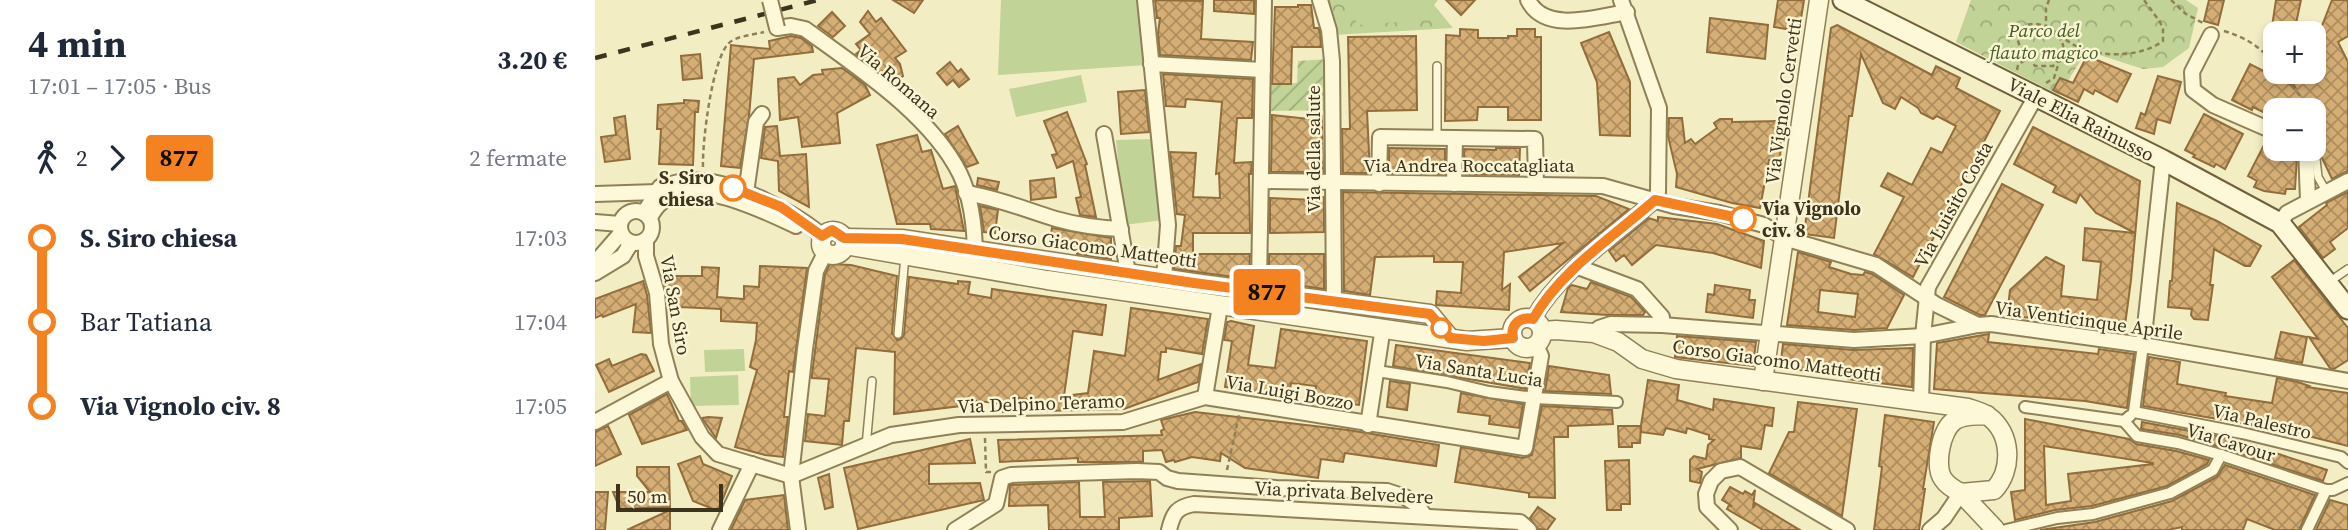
<!DOCTYPE html>
<html lang="it">
<meta charset="utf-8">
<style>
:root{--surface:#fff;--page:#f2f2f3;--text:#1f2937;--muted:#747a83}
body{margin:0;font-family:"Source Serif 4",serif;background:var(--page);color:var(--text);height:100vh;display:flex;flex-direction:column;font-size:26px;white-space:nowrap}
*{box-sizing:border-box;margin:0}
p{font-size:23px;color:var(--muted)}
.icon{flex:none;width:38px;height:38px;fill:none;stroke:currentColor;stroke-width:2;stroke-linecap:round;stroke-linejoin:round}
.map{position:relative;flex:1;overflow:hidden}
.sheet{display:flex;flex-direction:column;background:var(--surface);width:595px}
.sheet>*{flex:none}
.badge{padding:0 14px;border-radius:5px;font-size:24px;line-height:46px}
.tools{position:absolute;left:1668px;top:21px;display:grid;gap:14px}
.tools a{display:grid;place-items:center;width:63px;height:63px;border-radius:14px;background:var(--surface);box-shadow:0 4px 10px #0003;font-size:35px}
.scale{position:absolute;left:21px;bottom:18px;width:107px;box-sizing:border-box;padding-left:7px;border:4px solid #3e331d;border-top:0;font-size:19px;line-height:24px;white-space:nowrap;color:#3e331d;-webkit-text-stroke:5px #f9f5d4;paint-order:stroke}
.map>.badge{position:absolute;translate:-50% -50%;box-shadow:0 0 0 4px #fff}
.legs{display:flex;align-items:center;gap:10px;height:77px;padding:0 28px;font-size:23px}
.legs p{margin-inline-start:auto}
.head{display:flex;align-items:center;justify-content:space-between;height:119px;padding:0 28px}
h1{font-size:38px;font-weight:700;line-height:52px}
ul{padding:0 28px;list-style:none}
li{display:flex;align-items:center;gap:24px;height:84px;font-size:26px}
li i{display:grid;place-items:center;width:10px;height:100%;margin:0 9px;background:currentColor}
li i::after{content:'';width:18px;height:18px;margin:-9px;border:5px solid;border-radius:50%;background:var(--surface)}
li p{margin-inline-start:auto}
li:first-child i{background:linear-gradient(#0000 50%,currentColor 0)}
li:last-child i{background:linear-gradient(currentColor 50%,#0000 0)}
main{display:flex;flex:1;min-height:0}
.map>svg:first-child{display:block}
.park{fill:url(#park-crowns)}
.garden{fill:url(#garden-furrows)}
.pitch{fill:#c1d396}
.building{fill:url(#building-cross-hatch);stroke:#926d3b;stroke-width:2;fill-rule:evenodd}
.lines{fill:none;stroke-linecap:round;stroke-linejoin:round}
.service-casing{stroke:#908058;stroke-width:10}
.pedestrian-casing{stroke:#908058;stroke-width:14}
.minor-casing{stroke:#908058;stroke-width:18}
.tertiary-casing{stroke:#908058;stroke-width:21}
.secondary-casing{stroke:#72603b;stroke-width:23}
.path{stroke:#908058;stroke-width:2.5;stroke-dasharray:5 3.5;stroke-linecap:butt}
.service{stroke:#fcf8d8;stroke-width:7}
.pedestrian{stroke:#fcf8d8;stroke-width:10}
.minor{stroke:#fcf8d8;stroke-width:14}
.tertiary{stroke:#fcf8d8;stroke-width:18}
.secondary{stroke:#fcf8d8;stroke-width:19}
.rail{stroke:#3e331d;stroke-width:4.5;stroke-dasharray:12 12;stroke-linecap:butt}
.minor-bridge-casing{stroke:#908058;stroke-width:18;stroke-linecap:butt}
.minor-bridge{stroke:#fcf8d8;stroke-width:14}
.line-1-casing{stroke:#fff;stroke-width:16}
.line-1{stroke:#f58220;stroke-width:10}
.stop-1-dot{fill:#fff;stroke:#f58220;stroke-width:3.5}
.labels{text-anchor:middle;stroke-width:5;stroke-linejoin:round;paint-order:stroke}
.park-label{font-size:19px;font-style:italic;fill:#435d21;stroke:#f9f5d4}
.street-label{font-size:19px;fill:#3e331d;stroke:#f9f5d4}
.stop-label{font-size:19px;font-weight:bold;fill:#3e331d;stroke:#f9f5d4;text-anchor:end}
</style>
<main>
<section class="sheet">
<div class="head"><div><h1>4 min</h1><p>17:01 – 17:05 · Bus</p></div><b>3.20 €</b></div>
<div class="legs"><svg class="icon" aria-label="walk" viewBox="0 0 24 24"><circle cx="13" cy="4" r="2"/><path d="M13 8l-2 6 4 7M11 14l-3 7M7 12l3-4h3l4 4"/></svg>2<svg class="icon" aria-label="forward" viewBox="0 0 24 24"><path d="M9 5l7 7-7 7"/></svg><b class="badge" style="background:#f58220;color:#111">877</b><p>2 fermate</p></div>
<ul>
<li><i style="color:#f58220"></i><b>S. Siro chiesa</b><p>17:03</p></li>
<li><i style="color:#f58220"></i><span>Bar Tatiana</span><p>17:04</p></li>
<li><i style="color:#f58220"></i><b>Via Vignolo civ. 8</b><p>17:05</p></li>
</ul>
</section>
<div class="map">
<svg width="1753" height="530" viewBox="0 0 1753 530">
<defs>
<pattern id="park-crowns" width="20" height="18" patternUnits="userSpaceOnUse" patternTransform="scale(1.75)"><rect width="20" height="18" fill="#c1d396"/><path d="M2 6a3 3 0 1 1 6 0M12 15a3 3 0 1 1 6 0" fill="none" stroke="#9eac7a"/></pattern>
<pattern id="garden-furrows" width="10" height="10" patternUnits="userSpaceOnUse" patternTransform="scale(1.75)"><rect width="10" height="10" fill="#c1d396"/><path d="M-1 1l2-2M0 10L10 0M9 11l2-2" fill="none" stroke="#9eac7a"/></pattern>
<pattern id="building-cross-hatch" width="8" height="8" patternUnits="userSpaceOnUse" patternTransform="scale(1.75)"><rect width="8" height="8" fill="#d5ae75"/><path d="M0 0l8 8M0 8l8-8" fill="none" stroke="#ae8e5f"/></pattern>
</defs>
<rect width="100%" height="100%" fill="#f3edc4"/>
<g class="park">
<polygon points="727,0 843,0 839,5 858,28 738,35"/>
<polygon points="1376,0 1591,0 1603,8 1594,48 1568,67 1548,69 1495,52 1486,60 1464,95 1361,42"/>
</g>
<polygon class="garden" points="734,59 735,110 672,111 672,84 702,83 703,61"/>
<g class="pitch">
<polygon points="406,0 544,0 551,65 403,75"/>
<polygon points="837,0 838,20 761,25 760,4"/>
<polygon points="486,75 492,102 421,117 414,89"/>
<polygon points="560,139 568,220 529,225 521,140"/>
<polygon points="149,349 150,371 110,372 109,350"/>
<polygon points="143,375 144,405 96,406 95,377"/>
</g>
<g class="building">
<polygon points="298,0 328,0 319,13"/>
<polygon points="560,0 608,1 606,39 658,42 656,60 565,55 563,33 565,18 562,18"/>
<polygon points="619,0 659,0 659,14 619,11"/>
<polygon points="851,0 880,0 866,15"/>
<polygon points="1183,0 1209,0 1204,31 1179,27"/>
<polygon points="1614,0 1629,0 1623,25 1609,21"/>
<polygon points="1681,0 1706,0 1699,33 1676,33"/>
<polygon points="1737,0 1753,0 1753,36 1743,42 1753,62 1753,171 1737,179 1718,139 1718,110 1680,110 1680,118 1658,107 1657,110 1637,100 1655,64 1700,87 1692,72 1718,72 1718,49"/>
<polygon points="703,5 716,5 719,28 723,28 725,32 726,47 697,47 696,84 677,84 680,7 703,7"/>
<polygon points="273,11 281,22 286,18 311,51 300,58 305,64 308,76 298,83 288,71 285,72 261,54 266,50 261,44 275,34 265,22"/>
<polygon points="237,12 250,26 238,37 223,26"/>
<polygon points="1115,18 1173,25 1170,59 1112,52"/>
<polygon points="1242,25 1337,75 1341,66 1365,78 1361,88 1405,111 1318,277 1279,254 1309,197 1286,186 1293,173 1317,185 1336,148 1347,153 1361,126 1342,116 1338,119 1326,113 1323,108 1306,97 1300,109 1288,103 1266,54 1257,116 1254,116 1239,238 1209,234 1236,28"/>
<polygon points="865,29 883,30 883,38 913,38 913,36 922,36 922,29 940,29 940,37 946,37 946,120 913,120 913,107 883,107 882,120 850,121 851,35 865,36"/>
<polygon points="1014,32 1035,82 1035,136 1005,135 1002,82 986,43"/>
<polygon points="196,36 206,38 217,46 218,52 159,59 154,116 145,168 126,166 136,45 175,49 174,41"/>
<polygon points="821,36 822,110 772,111 775,173 748,173 747,129 755,129 753,37"/>
<polygon points="105,54 107,78 88,80 86,56"/>
<polygon points="1492,56 1536,74 1522,102 1500,90 1498,94 1489,89 1483,102 1458,90 1465,78 1478,83"/>
<polygon points="355,62 363,72 366,69 374,79 364,87 358,80 352,85 342,73"/>
<polygon points="247,68 270,85 275,95 242,113 245,143 207,147 203,117 185,120 183,79 199,77 205,85 218,75 228,74 227,70"/>
<polygon points="568,74 658,79 657,118 642,118 639,163 657,162 656,174 654,174 655,233 598,233 598,254 655,254 654,279 579,269 581,246 586,246 590,215 582,214 575,152 601,153 598,197 625,198 624,173 621,174 627,102 591,99 590,107 571,106"/>
<polygon points="1563,76 1586,82 1575,123 1562,119 1559,134 1541,128 1546,113 1550,115"/>
<polygon points="550,90 554,132 526,134 523,92"/>
<polygon points="89,100 104,101 103,112 100,112 98,165 64,164 66,129 62,129 63,105 89,103"/>
<polygon points="472,112 492,164 490,165 501,217 485,215 481,198 486,197 478,161 462,168 457,155 462,154 449,121"/>
<polygon points="1609,114 1648,134 1630,169 1621,164 1619,167 1598,157 1600,155 1590,150"/>
<polygon points="677,115 714,119 714,116 727,116 728,172 676,172"/>
<polygon points="30,116 35,159 10,162 6,137 21,135 19,118"/>
<polygon points="1074,118 1087,118 1090,143 1096,139 1100,144 1122,128 1119,123 1125,119 1137,119 1137,122 1187,121 1185,160 1174,160 1165,208 1137,203 1081,187 1082,174 1073,136"/>
<polygon points="182,126 185,156 211,154 214,207 184,191 183,161 166,158 170,127"/>
<polygon points="363,126 383,163 372,167 350,134"/>
<polygon points="1438,127 1545,181 1536,280 1529,333 1479,326 1480,321 1412,316 1415,290 1451,257 1469,266 1466,296 1502,300 1506,262 1488,260 1490,228 1540,233 1501,213 1485,194 1481,203 1458,192 1461,186 1419,164"/>
<polygon points="322,135 327,152 336,150 348,189 360,186 369,231 336,229 335,224 302,224 282,145"/>
<polygon points="1671,141 1680,145 1680,149 1687,149 1702,156 1700,189 1691,189 1690,194 1669,191 1659,187 1662,181 1653,176"/>
<polygon points="794,148 850,149 850,174 794,173"/>
<polygon points="901,148 925,148 924,175 869,174 869,149 901,150"/>
<polygon points="383,178 404,182 402,190 382,185"/>
<polygon points="459,178 461,197 436,200 435,181"/>
<polygon points="1407,184 1448,205 1390,315 1385,315 1349,297"/>
<polygon points="748,192 1001,196 1034,209 935,291 924,277 968,243 909,252 907,290 915,284 914,310 841,305 842,291 866,293 868,262 839,262 839,256 780,257 775,295 749,291"/>
<polygon points="1753,192 1753,228 1735,242 1740,249 1728,258 1704,227 1732,205 1731,203"/>
<polygon points="719,197 729,197 729,232 675,233 675,198 719,200"/>
<polygon points="1582,203 1622,221 1666,246 1655,266 1650,266 1619,249 1615,285 1618,285 1613,320 1599,319 1596,315 1597,309 1573,307 1575,281 1577,281"/>
<polygon points="385,206 403,210 400,233 389,232"/>
<polygon points="1063,217 1122,224 1169,241 1166,268 1118,253 1061,245 1037,265 1029,255 1021,261 1014,251 1054,218 1063,221"/>
<polygon points="457,228 516,238 516,259 482,254 482,250 454,245"/>
<path d="M1203,252L1236,262L1234,267L1256,274L1268,275L1270,272L1277,274L1309,295L1292,328L1259,330L1192,325ZM1225,290L1263,294L1260,317L1223,312Z"/>
<polygon points="674,254 729,254 729,289 674,281"/>
<polygon points="1699,260 1753,328 1753,360 1739,369 1735,368 1714,337 1723,339 1677,277"/>
<polygon points="235,264 256,265 302,276 297,333 302,340 306,339 309,335 314,277 363,284 363,281 375,282 373,294 396,298 397,289 511,305 507,335 478,331 469,396 493,393 499,351 530,356 536,308 613,319 607,354 571,348 571,352 566,352 563,380 606,364 603,382 529,409 448,411 449,402 423,398 423,412 408,412 409,404 374,400 374,405 299,414 300,352 261,348 254,421 249,421 247,445 210,441 213,414 230,416 234,379 217,378 217,374 230,274"/>
<polygon points="165,266 212,268 198,372 194,371 189,417 193,417 188,457 170,455 140,447 162,370 155,367 161,340 162,323 126,321 126,309 85,307 85,312 73,312 72,292 67,276 107,276 107,267 124,268 122,297 149,299 149,286 164,287"/>
<polygon points="48,281 52,295 56,333 38,332 41,304 8,317 7,315 0,318 0,299"/>
<polygon points="996,282 1036,297 1050,312 1048,315 1013,315 966,312 973,288 977,285 992,289"/>
<polygon points="1120,285 1155,290 1154,300 1160,300 1158,318 1111,312 1113,294 1119,295"/>
<polygon points="636,321 659,326 653,365 680,368 686,329 772,341 764,405 719,399 721,386 696,383 694,396 630,387 637,341 629,340 632,322"/>
<polygon points="1686,332 1712,337 1707,363 1680,358"/>
<polygon points="1394,334 1393,342 1503,354 1504,349 1539,354 1532,408 1490,401 1339,389 1342,343"/>
<polygon points="1082,336 1161,342 1158,366 1080,357"/>
<polygon points="1188,344 1258,350 1318,348 1317,387 1253,379 1253,375 1185,368"/>
<polygon points="801,345 935,363 931,389 798,366"/>
<polygon points="46,354 51,355 59,371 14,392 1,365 14,359 17,366"/>
<polygon points="1554,357 1585,362 1582,384 1631,393 1630,396 1677,403 1682,378 1703,382 1714,386 1712,387 1753,393 1753,446 1701,433 1548,406"/>
<polygon points="954,366 1014,375 1016,394 950,391"/>
<polygon points="1053,380 1084,385 1082,400 1118,410 1119,399 1179,408 1177,426 1170,425 1166,449 1146,446 1146,458 1102,469 1107,472 1105,483 1095,481 1095,460 1099,456 1111,459 1113,445 1119,440 1114,439 1114,435 1092,428 1091,433 1071,428 1068,435 1045,432"/>
<polygon points="795,381 815,384 812,410 792,407"/>
<polygon points="866,393 928,404 924,428 894,424 895,416 863,412"/>
<polygon points="72,394 84,421 87,421 92,430 47,444 34,415"/>
<polygon points="1203,402 1262,409 1247,516 1174,473 1194,432 1199,432"/>
<polygon points="947,406 1017,410 1018,424 973,426 973,437 959,437 960,498 934,497 934,493 860,482 866,447 928,458 937,455"/>
<polygon points="600,412 753,430 844,445 841,466 750,453 748,462 726,459 723,478 650,468 626,453 625,461 597,457 580,462 579,460 571,462 567,450 548,451 548,462 483,462 483,458 405,462 403,440 567,435 566,431 569,429 566,420"/>
<polygon points="1290,415 1339,422 1328,489 1330,489 1324,530 1279,530 1287,467 1284,466"/>
<polygon points="113,417 127,418 121,438 107,418"/>
<path d="M1430,419L1534,439L1541,444L1581,451L1614,460L1612,464L1572,486L1497,506L1460,510L1420,520L1416,492L1430,490ZM1449,446L1558,463V464L1473,474L1476,501L1451,505Z"/>
<polygon points="1547,422 1638,439 1732,470 1728,481 1628,448 1585,435 1546,429"/>
<polygon points="13,426 26,454 0,466 0,432"/>
<polygon points="1023,426 1046,426 1045,443 1037,443 1037,447 1024,447"/>
<polygon points="375,439 380,463 334,464 334,484 385,483 389,500 263,529 249,468"/>
<polygon points="105,456 108,464 137,476 123,511 98,501 83,464"/>
<polygon points="1034,460 1035,504 1026,504 1026,510 1012,510 1010,461"/>
<polygon points="1630,465 1720,495 1704,530 1680,530 1652,519 1648,530 1587,530 1587,527 1573,530 1445,530 1500,522 1577,501 1622,477"/>
<polygon points="42,467 74,467 75,507 25,509 18,492 55,492 42,476"/>
<polygon points="234,474 238,507 230,509 223,478"/>
<polygon points="555,481 557,516 524,518 524,530 454,530 453,505 414,506 415,485 484,482 485,517 510,517 508,482"/>
<polygon points="1135,487 1148,494 1150,491 1157,495 1160,490 1158,508 1160,503 1205,530 1168,530 1132,509 1134,505 1137,506 1127,500"/>
<polygon points="0,492 13,492 10,530 0,530"/>
<polygon points="189,495 193,530 136,530 150,500"/>
<polygon points="1735,500 1753,505 1753,530 1721,530"/>
<polygon points="943,507 960,519 952,530 943,529 935,518"/>
<polygon points="75,510 75,530 32,530"/>
</g>
<g class="lines">
<defs>
<g id="service">
<polyline points="842,66 842,137"/>
<polyline points="1721,159 1723,177 1731,191"/>
<polyline points="1734,282 1753,269"/>
<polyline points="303,334 310,256"/>
<polyline points="271,446 277,381"/>
</g>
<g id="pedestrian">
<polyline points="782,371 852,382 894,392 939,398 1022,402"/>
<polyline points="1430,407 1529,421 1535,416"/>
<polyline points="1539,412 1647,433 1746,457 1753,463"/>
<polyline points="1539,412 1548,345"/>
<polyline points="1529,421 1542,436 1583,443 1626,455 1731,490 1738,490 1753,483"/>
<polyline points="1411,530 1462,518 1498,514 1575,493 1618,470 1626,455"/>
<polyline points="1712,530 1731,490"/>
</g>
<g id="minor">
<polyline points="550,0 573,225 569,278"/>
<polyline points="725,0 734,30 737,61 739,300"/>
<path d="M933,0C950,34 1001,17 1032,12"/>
<polyline points="1026,0 1064,108 1063,192 1060,200"/>
<path d="M182,28L196,26L210,29C262,67 336,115 365,174C377,199 380,230 380,258"/>
<polyline points="1616,35 1597,72 1598,90 1618,105 1680,132"/>
<polyline points="556,64 668,70"/>
<polyline points="509,134 533,273"/>
<polyline points="1711,149 1713,200"/>
<polyline points="667,181 1008,186 1079,206 1124,213 1169,225 1189,238 1281,265 1342,305 1383,325"/>
<polyline points="784,184 785,137 940,139 941,184"/>
<polyline points="859,184 860,138"/>
<polyline points="151,193 161,122 167,114"/>
<path d="M371,193C403,198 431,210 461,219C482,225 504,228 526,229"/>
<polyline points="0,194 62,192"/>
<circle cx="41" cy="227" r="16"/>
<path d="M49,213L65,187C79,183 93,179 108,181C142,183 203,214 227,236"/>
<path d="M57,214C83,167 165,209 201,226"/>
<polyline points="0,222 25,224"/>
<polyline points="1685,223 1692,213 1753,181"/>
<polyline points="51,240 51,256 62,293 66,344 76,381 107,437 123,454 196,476 296,435 364,425 528,422 610,397 930,448 946,356 941,345"/>
<polyline points="0,263 26,233"/>
<polyline points="983,267 1042,289 1067,317 1067,325"/>
<polyline points="0,273 28,256 36,243"/>
<polyline points="666,312 667,291 664,283 669,0"/>
<path d="M938,319C966,270 1018,237 1060,200"/>
<polyline points="999,333 1004,328 1016,324 1067,325 1259,340 1328,336 1383,325 1396,324 1548,345 1753,381"/>
<polyline points="1548,345 1568,160"/>
<polyline points="610,397 625,306"/>
<polyline points="1326,402 1328,336 1333,287 1441,96"/>
<polyline points="0,422 76,381"/>
<polyline points="773,425 788,327"/>
<polyline points="125,530 157,464"/>
<polyline points="203,530 196,476 210,349 221,271 230,253"/>
<polyline points="360,530 401,504 407,478 416,475 542,471 564,472 572,478 583,481 681,488 792,491 810,497 822,505 830,516"/>
<path d="M574,530C578,513 582,507 599,504L925,522L934,530"/>
<polyline points="1135,530 1112,507 1111,494 1116,481 1126,471 1145,467 1252,530"/>
<polyline points="1335,530 1349,518 1366,493"/>
</g>
<g id="tertiary">
<circle cx="238" cy="243" r="12"/>
<polyline points="252,238 307,239 599,283 835,314 855,338"/>
<polyline points="250,245 452,280 872,341 918,338"/>
<circle cx="932" cy="333" r="15"/>
<path d="M947,331L961,330L999,333L1023,342L1047,359L1081,369L1373,408C1379,410 1387,412 1393,416C1417,433 1418,470 1399,490L1366,493C1360,490 1352,485 1348,479C1339,466 1346,430 1359,421C1368,414 1382,416 1392,415"/>
<polyline points="1168,381 1224,0"/>
<polyline points="1366,493 1400,529"/>
</g>
<polyline id="secondary" points="1248,0 1568,160 1685,223 1753,309"/>
</defs>
<use href="#service" class="service-casing"/>
<use href="#pedestrian" class="pedestrian-casing"/>
<use href="#minor" class="minor-casing"/>
<use href="#tertiary" class="tertiary-casing"/>
<use href="#secondary" class="secondary-casing"/>
<g class="path">
<polyline points="1576,0 1591,14 1610,24"/>
<path d="M1629,31C1652,38 1665,47 1680,64"/>
<polyline points="1434,57 1440,66 1458,66 1463,61"/>
<path d="M1422,70L1423,65L1434,57L1425,47L1422,38L1430,25C1454,19 1464,39 1483,47C1509,58 1546,57 1568,41V29L1565,22L1549,0"/>
<polyline points="1686,72 1706,97 1708,110"/>
<polyline points="1451,83 1459,78 1464,62 1470,54 1467,41 1451,26 1451,8 1454,0"/>
<path d="M108,167C107,143 117,61 133,44C140,36 158,35 169,32"/>
<polyline points="390,438 391,472 396,472"/>
<polyline points="632,470 644,415"/>
</g>
<use href="#service" class="service"/>
<use href="#pedestrian" class="pedestrian"/>
<use href="#minor" class="minor"/>
<use href="#tertiary" class="tertiary"/>
<use href="#secondary" class="secondary"/>
<polyline class="rail" points="0,58 223,0"/>
<defs>
<polyline id="minor-bridge" points="175,0 182,28"/>
</defs>
<use href="#minor-bridge" class="minor-bridge-casing"/>
<use href="#minor-bridge" class="minor-bridge"/>
</g>
<g class="lines">
<defs>
<path id="line-1" d="M138,188L186,207L227,236L237,230L249,238L307,239L599,283L835,314L855,338L889,341L918,338C915,325 925,316 938,319C966,270 1018,237 1060,200L1148,219"/>
</defs>
<use href="#line-1" class="line-1-casing"/>
<use href="#line-1" class="line-1"/>
</g>
<g class="stop-1-dot">
<circle cx="138" cy="188" r="12"/>
<circle cx="1148" cy="219" r="12"/>
<circle cx="846" cy="328" r="9"/>
</g>
<g class="labels">
<g class="park-label">
<text x="1449" y="37">Parco del<tspan x="1449" dy="22">flauto magico</tspan></text>
</g>
<g class="street-label">
<text transform="translate(304 81) rotate(41)" y="7">Via Romana</text>
<text transform="translate(1188 101) rotate(-82)" y="7">Via Vignolo Cervetti</text>
<text transform="translate(1486 119) rotate(27)" y="7">Viale Elia Rainusso</text>
<text transform="translate(718 149) rotate(-90)" y="7">Via della salute</text>
<text x="874" y="172">Via Andrea Roccatagliata</text>
<text transform="translate(1358 204) rotate(-61)" y="7">Via Luisito Costa</text>
<text transform="translate(498 246) rotate(8)" y="7">Corso Giacomo Matteotti</text>
<text transform="translate(81 305) rotate(80)" y="7">Via San Siro</text>
<text transform="translate(1494 320) rotate(8)" y="7">Via Venticinque Aprile</text>
<text transform="translate(1182 360) rotate(8)" y="7">Corso Giacomo Matteotti</text>
<text transform="translate(884 370) rotate(9)" y="7">Via Santa Lucia</text>
<text transform="translate(695 392) rotate(10)" y="7">Via Luigi Bozzo</text>
<text transform="translate(446 403) rotate(-2)" y="7">Via Delpino Teramo</text>
<text transform="translate(1667 421) rotate(13)" y="7">Via Palestro</text>
<text transform="translate(1636 442) rotate(17)" y="7">Via Cavour</text>
<text transform="translate(749 492) rotate(3)" y="7">Via privata Belvedere</text>
</g>
<g class="stop-label">
<text x="119" y="184">S. Siro<tspan x="119" dy="22">chiesa</tspan></text>
<text x="1167" y="215" text-anchor="start">Via Vignolo<tspan x="1167" dy="22">civ. 8</tspan></text>
</g>
</g>
</svg>
<div class="tools">
<a>+</a>
<a>−</a>
</div>
<div class="scale">50 m</div>
<b class="badge" style="left:672px;top:292px;background:#f58220;color:#111">877</b>
</div>
</main>
